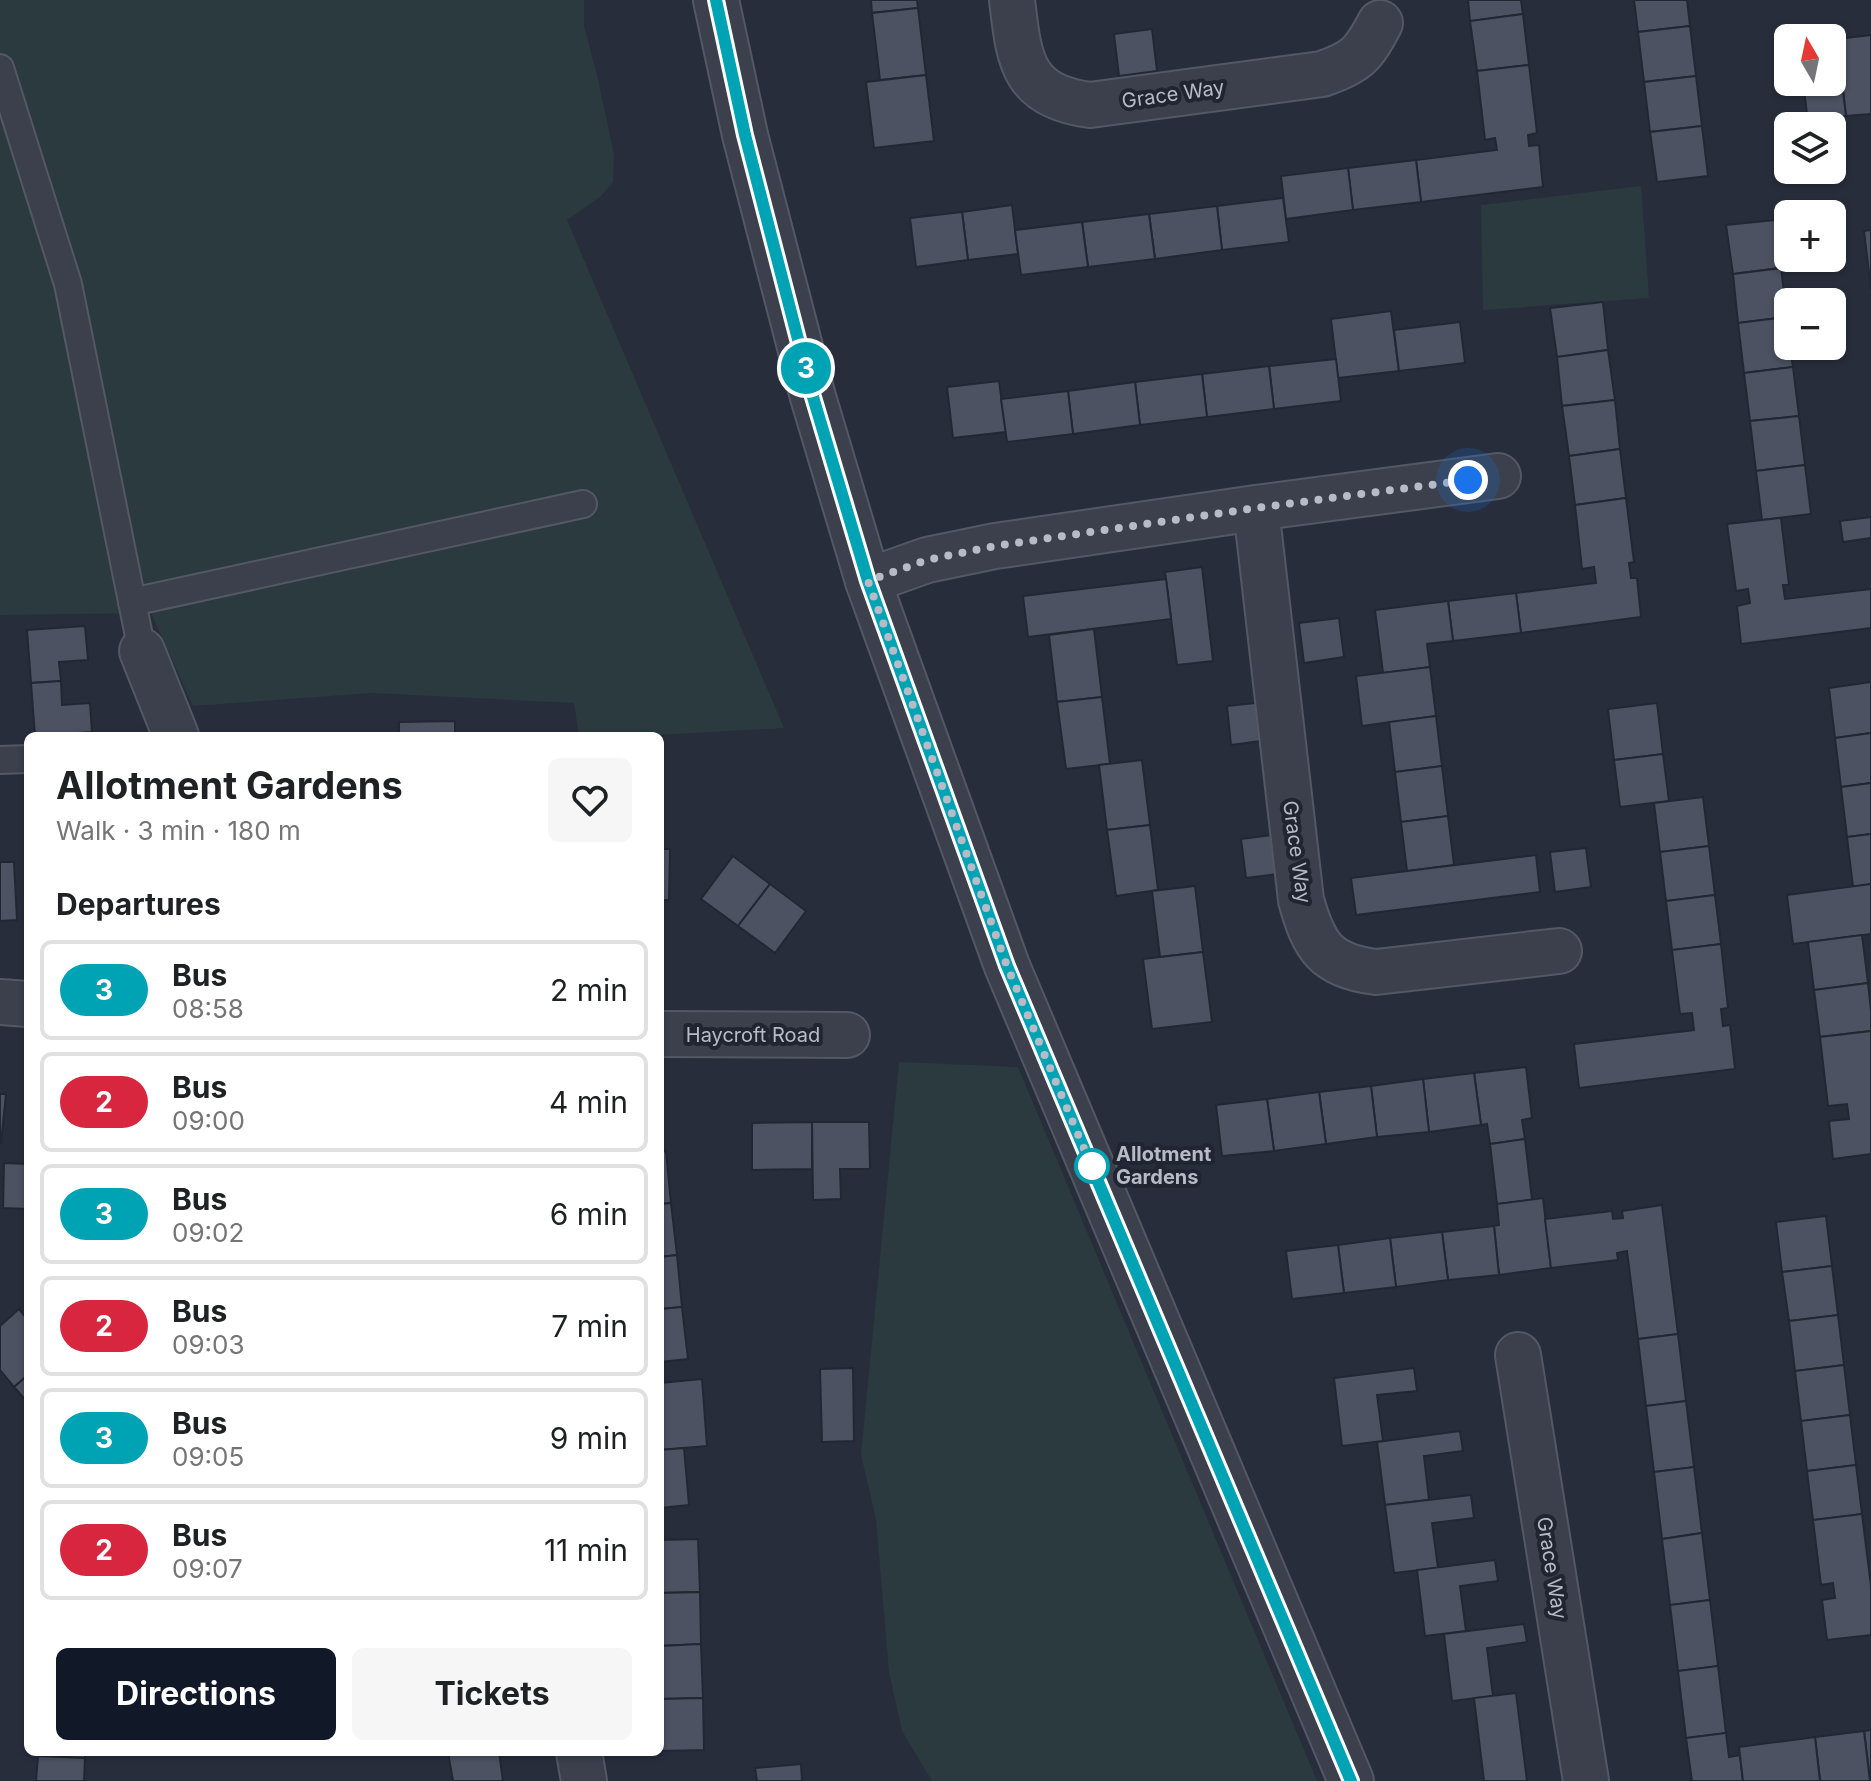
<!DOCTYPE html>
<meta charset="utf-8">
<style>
:root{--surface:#fff;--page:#f6f6f6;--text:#202124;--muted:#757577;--line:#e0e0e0;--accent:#111827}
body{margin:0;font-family:Inter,sans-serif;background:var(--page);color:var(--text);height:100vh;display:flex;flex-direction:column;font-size:30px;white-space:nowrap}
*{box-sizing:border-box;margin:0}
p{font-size:26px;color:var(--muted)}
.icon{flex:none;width:44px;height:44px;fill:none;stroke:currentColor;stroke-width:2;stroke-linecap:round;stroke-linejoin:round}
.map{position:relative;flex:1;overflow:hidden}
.details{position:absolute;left:24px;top:732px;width:640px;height:1024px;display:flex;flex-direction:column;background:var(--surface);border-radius:12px;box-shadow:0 2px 6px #0004}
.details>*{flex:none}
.badge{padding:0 16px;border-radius:26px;font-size:28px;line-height:52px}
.needle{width:52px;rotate:351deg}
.controls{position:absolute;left:1774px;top:24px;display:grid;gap:16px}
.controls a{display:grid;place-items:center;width:72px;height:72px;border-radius:12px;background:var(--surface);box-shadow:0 2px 6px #0004;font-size:40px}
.you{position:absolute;width:40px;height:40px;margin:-20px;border:6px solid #fff;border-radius:50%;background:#1a73e8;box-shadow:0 0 0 12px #1a73e833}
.map>.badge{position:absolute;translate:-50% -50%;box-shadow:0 0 0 4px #fff}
h2{padding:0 32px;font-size:30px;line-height:72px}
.round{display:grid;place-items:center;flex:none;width:84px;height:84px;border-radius:12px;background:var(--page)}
.overview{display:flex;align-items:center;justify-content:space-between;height:136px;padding:0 32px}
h1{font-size:38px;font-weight:700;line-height:60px}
.primary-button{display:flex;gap:16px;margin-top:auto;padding:16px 32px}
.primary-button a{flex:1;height:92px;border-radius:12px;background:var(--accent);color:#fff;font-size:32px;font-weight:700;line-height:92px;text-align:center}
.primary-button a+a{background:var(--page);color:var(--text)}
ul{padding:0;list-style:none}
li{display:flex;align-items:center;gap:24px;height:100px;margin:0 16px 12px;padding:0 16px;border:4px solid var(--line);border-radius:12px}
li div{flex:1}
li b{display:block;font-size:30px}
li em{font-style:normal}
li .badge{min-width:88px;font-weight:700;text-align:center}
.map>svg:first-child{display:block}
.green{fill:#2a3a3e}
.building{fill:#4c5262;stroke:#222733;stroke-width:2}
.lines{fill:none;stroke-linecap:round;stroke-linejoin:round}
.service-casing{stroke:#535864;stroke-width:30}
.minor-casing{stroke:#535864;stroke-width:48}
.tertiary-casing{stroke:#535864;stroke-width:48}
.service{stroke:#3b404c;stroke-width:26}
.minor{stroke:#3b404c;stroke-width:44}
.tertiary{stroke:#3b404c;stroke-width:44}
.line-casing{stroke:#fff;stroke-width:18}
.line{stroke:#00a3b4;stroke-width:12}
.walk{stroke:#b7bbc7;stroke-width:8;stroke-dasharray:0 14.4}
.stop-dot{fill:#fff;stroke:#00a3b4;stroke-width:4}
.labels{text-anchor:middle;stroke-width:8;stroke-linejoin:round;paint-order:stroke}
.street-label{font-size:20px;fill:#b7bbc7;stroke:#202531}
.stop-label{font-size:20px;font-weight:bold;fill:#b7bbc7;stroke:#202531;text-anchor:start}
</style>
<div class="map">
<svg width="1871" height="1781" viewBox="0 0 1871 1781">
<rect width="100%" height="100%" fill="#282d3c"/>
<g class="green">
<polygon points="0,0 584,0 584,26 598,79 614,155 613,182 601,196 567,220 784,728 638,736 579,736 574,703 372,693 193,706 151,613 0,615"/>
<polygon points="1641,186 1649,298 1483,310 1481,205"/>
<polygon points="899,1062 1018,1067 1317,1781 932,1781 902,1731 889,1672 876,1519 861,1455"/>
</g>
<g class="building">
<polygon points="871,0 917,0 918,8 872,13"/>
<polygon points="1468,0 1521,0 1523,14 1470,21"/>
<polygon points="1634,0 1687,0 1690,26 1638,32"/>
<polygon points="918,8 926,75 880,80 872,13"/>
<polygon points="1523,14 1529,65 1477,71 1470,21"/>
<polygon points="1690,26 1696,76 1644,82 1638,32"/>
<polygon points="1152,29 1157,71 1119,76 1114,34"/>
<polygon points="1871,35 1871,114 1846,116 1837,39"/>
<polygon points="1838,51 1846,116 1808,122 1803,82 1832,82 1832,52"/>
<polygon points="1529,65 1537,133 1528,135 1529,146 1539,145 1543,187 1421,202 1416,160 1497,150 1495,138 1485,140 1477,71"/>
<polygon points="926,75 934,141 874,148 866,82"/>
<polygon points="1696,76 1702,126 1650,132 1644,82"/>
<polygon points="1702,126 1708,176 1657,182 1650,132"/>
<polygon points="1416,160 1421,202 1353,210 1348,168"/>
<polygon points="1348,168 1353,210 1286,219 1281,176"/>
<polygon points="1283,198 1289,242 1222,250 1217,206"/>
<polygon points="1012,205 1018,254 968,260 962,212"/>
<polygon points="1217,206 1222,250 1155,259 1149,214"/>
<polygon points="962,212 968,260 916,267 910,218"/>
<polygon points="1149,214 1155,259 1088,267 1082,222"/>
<polygon points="1775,220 1781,268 1733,274 1726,225"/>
<polygon points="1082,222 1088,267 1021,275 1015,230"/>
<polygon points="1871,230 1871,290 1864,231"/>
<polygon points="1781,268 1787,317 1738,323 1733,274"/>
<polygon points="1603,302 1608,350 1557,357 1550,308"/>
<polygon points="1391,311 1399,371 1338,378 1331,319"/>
<polygon points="1787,317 1788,346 1790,346 1793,367 1744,373 1738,323"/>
<polygon points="1460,322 1465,363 1399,371 1394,330"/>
<polygon points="1608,350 1615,400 1562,406 1557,357"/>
<polygon points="1336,359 1341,401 1274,409 1269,366"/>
<polygon points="1269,366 1274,409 1207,417 1202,374"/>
<polygon points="1793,367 1799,416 1750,421 1744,373"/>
<polygon points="1202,374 1207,417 1140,425 1135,382"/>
<polygon points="999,381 1006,432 953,438 947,387"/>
<polygon points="1135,382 1140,425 1073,434 1068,391"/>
<polygon points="1068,391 1073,434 1007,442 1001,399"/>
<polygon points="1615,400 1620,449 1569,456 1562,406"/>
<polygon points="1799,416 1805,465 1756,471 1750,421"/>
<polygon points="1620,449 1626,498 1575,505 1569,456"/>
<polygon points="1805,465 1811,514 1762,520 1756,471"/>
<polygon points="1626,498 1634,562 1629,563 1631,578 1637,578 1641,617 1521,633 1516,593 1596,583 1594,567 1582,569 1575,505"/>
<polygon points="1871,517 1871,538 1843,542 1840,521"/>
<polygon points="1781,518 1789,585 1783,585 1785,599 1871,589 1871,628 1741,644 1737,606 1750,603 1748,589 1736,591 1727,524"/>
<polygon points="1202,567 1213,661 1177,665 1165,572"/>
<polygon points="1166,579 1171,619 1028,637 1023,596"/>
<polygon points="1516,593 1521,633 1453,641 1448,601"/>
<polygon points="1448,601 1453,641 1427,644 1430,667 1383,673 1375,610"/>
<polygon points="1339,618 1344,657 1304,663 1299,623"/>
<polygon points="85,626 88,660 59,662 61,681 31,683 27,630"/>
<polygon points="1094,629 1102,697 1057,702 1049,635"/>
<polygon points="1430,667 1436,716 1362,726 1356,676"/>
<polygon points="61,681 62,705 90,703 92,732 35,736 31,683"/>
<polygon points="1871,682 1871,733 1835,738 1829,688"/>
<polygon points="1102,697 1110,764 1066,769 1057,702"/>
<polygon points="1264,702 1268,740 1231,745 1227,706"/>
<polygon points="1657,703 1663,754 1614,760 1608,709"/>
<polygon points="1436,716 1442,766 1395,772 1389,722"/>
<polygon points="455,721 455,736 399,736 399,722"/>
<polygon points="1871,733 1871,783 1841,787 1835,738"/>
<polygon points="1663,754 1669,801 1620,807 1614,760"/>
<polygon points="1142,760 1150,825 1107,830 1099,765"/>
<polygon points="1442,766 1448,816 1401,822 1395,772"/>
<polygon points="1871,783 1871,834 1847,837 1841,787"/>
<polygon points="1703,797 1709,846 1660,852 1654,803"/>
<polygon points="1448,816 1454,865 1407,871 1401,822"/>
<polygon points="1150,825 1158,890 1116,896 1107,830"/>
<polygon points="1280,834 1285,873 1246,878 1241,839"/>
<polygon points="1871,834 1871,884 1853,887 1847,837"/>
<polygon points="1709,846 1715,895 1666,901 1660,852"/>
<polygon points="1586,848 1591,887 1555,892 1550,852"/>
<polygon points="660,849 670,849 669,900 660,900"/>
<polygon points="1536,855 1540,892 1356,915 1351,878"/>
<polygon points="733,856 770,884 738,926 701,899"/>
<polygon points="0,862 14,862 17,920 0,921"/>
<polygon points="770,884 806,911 775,953 738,926"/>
<polygon points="1871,884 1871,934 1793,944 1787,895"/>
<polygon points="1195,886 1203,952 1160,957 1152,891"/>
<polygon points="1715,895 1721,944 1672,950 1666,901"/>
<polygon points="1862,935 1868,983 1814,990 1808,942"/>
<polygon points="1721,944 1728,1008 1721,1009 1723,1026 1730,1025 1735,1069 1579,1088 1574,1044 1694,1030 1692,1013 1680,1014 1672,950"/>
<polygon points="1203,952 1212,1022 1152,1029 1143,959"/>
<polygon points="1868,983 1871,1011 1871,1031 1820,1037 1814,990"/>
<polygon points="1871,1031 1871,1154 1833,1159 1829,1121 1849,1119 1847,1104 1828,1106 1820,1037"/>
<polygon points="1526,1067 1532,1118 1522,1120 1525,1139 1490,1144 1487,1124 1481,1125 1474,1073"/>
<polygon points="1474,1073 1481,1125 1429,1132 1423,1079"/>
<polygon points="1423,1079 1429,1132 1377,1137 1371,1086"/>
<polygon points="1371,1086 1377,1137 1326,1144 1319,1092"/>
<polygon points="1319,1092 1326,1144 1274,1151 1267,1099"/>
<polygon points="0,1094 6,1094 1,1143 0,1143"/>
<polygon points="1267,1099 1274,1151 1222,1156 1216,1105"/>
<polygon points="812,1122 869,1122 870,1169 840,1169 841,1199 813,1200"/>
<polygon points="812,1122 812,1169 752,1170 752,1123"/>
<polygon points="1525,1139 1532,1200 1497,1204 1490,1144"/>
<polygon points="666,1151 671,1203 660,1204 660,1152"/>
<polygon points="4,1163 28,1164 28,1209 3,1208"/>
<polygon points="1543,1198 1551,1268 1499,1275 1494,1226 1499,1225 1497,1204"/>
<polygon points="671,1203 677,1255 660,1257 660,1204"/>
<polygon points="1662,1205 1678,1334 1638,1339 1627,1251 1617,1253 1618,1260 1551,1268 1545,1219 1612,1211 1613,1219 1623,1218 1622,1211"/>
<polygon points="1826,1216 1832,1266 1782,1272 1776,1222"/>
<polygon points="1494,1226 1499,1275 1448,1280 1442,1232"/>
<polygon points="1442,1232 1448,1280 1396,1287 1390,1238"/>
<polygon points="1390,1238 1396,1287 1344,1293 1338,1245"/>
<polygon points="1338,1245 1344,1293 1292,1299 1286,1251"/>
<polygon points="677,1255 682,1307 660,1309 660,1257"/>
<polygon points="1832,1266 1838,1315 1789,1321 1782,1272"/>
<polygon points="682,1307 688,1359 660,1362 660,1309"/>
<polygon points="19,1309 28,1320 28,1375 14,1387 0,1370 0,1326"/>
<polygon points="1838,1315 1844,1365 1795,1371 1789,1321"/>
<polygon points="1678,1334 1686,1401 1646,1406 1638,1339"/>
<polygon points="1844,1365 1850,1415 1801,1421 1795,1371"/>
<polygon points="853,1368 854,1441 822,1442 820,1369"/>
<polygon points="1414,1368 1417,1391 1377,1395 1383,1441 1342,1446 1334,1378"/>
<polygon points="28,1375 28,1403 14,1387"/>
<polygon points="702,1379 707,1446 660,1450 660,1383"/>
<polygon points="1686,1401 1694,1467 1654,1472 1646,1406"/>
<polygon points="1850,1415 1856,1465 1807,1471 1801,1421"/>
<polygon points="1460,1431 1463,1451 1424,1456 1429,1500 1385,1505 1377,1442"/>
<polygon points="684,1448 689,1505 660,1508 660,1450"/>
<polygon points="1856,1465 1862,1514 1813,1520 1807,1471"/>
<polygon points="1694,1467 1702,1533 1662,1539 1654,1472"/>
<polygon points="1471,1495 1474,1518 1432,1523 1438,1568 1394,1573 1385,1505"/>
<polygon points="1862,1514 1871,1586 1871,1635 1827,1640 1822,1600 1835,1598 1833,1583 1821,1585 1813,1520"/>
<polygon points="1702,1533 1710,1600 1670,1605 1662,1539"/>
<polygon points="698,1539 700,1592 660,1593 660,1540"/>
<polygon points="1495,1560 1498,1581 1460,1586 1466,1631 1425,1636 1417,1570"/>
<polygon points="700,1592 701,1644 660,1646 660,1593"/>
<polygon points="1710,1600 1718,1666 1678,1671 1670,1605"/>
<polygon points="1524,1624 1527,1642 1487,1648 1493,1696 1452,1701 1444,1634"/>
<polygon points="701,1644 703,1698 660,1699 660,1646"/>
<polygon points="1718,1666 1726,1733 1686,1738 1678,1671"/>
<polygon points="1516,1693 1527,1781 1484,1781 1474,1698"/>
<polygon points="703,1698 704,1750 660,1751 660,1699"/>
<polygon points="1871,1730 1871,1781 1870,1781 1864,1731"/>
<polygon points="1864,1731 1870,1781 1820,1781 1815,1737"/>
<polygon points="1726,1733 1729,1757 1740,1755 1743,1781 1692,1781 1686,1738"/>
<polygon points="1815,1737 1820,1781 1743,1781 1739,1747"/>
<polygon points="38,1752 85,1752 85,1758 38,1756"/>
<polygon points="448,1752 499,1752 503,1781 453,1781"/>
<polygon points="38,1756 85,1758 84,1781 36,1781"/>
<polygon points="801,1764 802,1781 757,1781 755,1768"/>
</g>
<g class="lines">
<defs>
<g id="service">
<polyline points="0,68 68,284 142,651"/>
<polyline points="132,602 583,504"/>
<polyline points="0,760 28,759"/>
</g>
<g id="minor">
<path d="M1012,0C1019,59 1021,96 1090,105L1322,74C1357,62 1363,55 1380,23"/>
<path d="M1256,508L1301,900C1314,947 1326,966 1376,972L1559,951"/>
<polyline points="868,581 927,560 995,546 1256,508 1498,476"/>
<polyline points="142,651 176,736"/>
<polyline points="0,1002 28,1004"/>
<polyline points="660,1034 847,1035"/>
<polyline points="1518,1355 1586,1781"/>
<polyline points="579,1752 584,1781"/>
</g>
<polyline id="tertiary" points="716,0 745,135 813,397 868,581 1007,966 1351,1781"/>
</defs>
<use href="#service" class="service-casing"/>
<use href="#minor" class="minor-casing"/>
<use href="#tertiary" class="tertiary-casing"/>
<use href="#service" class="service"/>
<use href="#minor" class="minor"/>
<use href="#tertiary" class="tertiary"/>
</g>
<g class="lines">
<defs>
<polyline id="line" points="716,0 745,135 813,397 868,581 1007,966 1351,1781"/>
</defs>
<use href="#line" class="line-casing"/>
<use href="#line" class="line"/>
<polyline class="walk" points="1092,1166 1096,1177 1007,966 868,581 927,560 995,546 1256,508 1468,480"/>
</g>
<circle class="stop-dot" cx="1092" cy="1166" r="16"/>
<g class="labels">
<g class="street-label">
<text transform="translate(1173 94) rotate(-8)" y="7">Grace Way</text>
<text transform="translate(1297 852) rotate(82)" y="7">Grace Way</text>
<text x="753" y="1042">Haycroft Road</text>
<text transform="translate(1552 1568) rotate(81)" y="7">Grace Way</text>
</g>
<g class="stop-label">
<text x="1116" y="1161">Allotment<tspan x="1116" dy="23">Gardens</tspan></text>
</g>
</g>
</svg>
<div class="controls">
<a><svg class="needle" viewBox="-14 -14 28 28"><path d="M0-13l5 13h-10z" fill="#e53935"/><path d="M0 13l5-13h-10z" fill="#757577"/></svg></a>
<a><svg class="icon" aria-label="layers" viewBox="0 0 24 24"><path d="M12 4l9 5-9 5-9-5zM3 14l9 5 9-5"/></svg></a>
<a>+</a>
<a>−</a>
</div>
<div class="you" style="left:1468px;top:480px"></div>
<b class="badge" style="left:806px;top:368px;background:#00a3b4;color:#fff">3</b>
<section class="details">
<div class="overview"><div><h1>Allotment Gardens</h1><p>Walk · 3 min · 180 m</p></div><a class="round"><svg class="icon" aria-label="heart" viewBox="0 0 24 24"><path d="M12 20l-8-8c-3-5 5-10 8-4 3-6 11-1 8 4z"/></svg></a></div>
<h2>Departures</h2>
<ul>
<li><span class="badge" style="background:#00a3b4;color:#fff">3</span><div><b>Bus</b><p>08:58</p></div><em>2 min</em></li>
<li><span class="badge" style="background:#d7263d;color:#fff">2</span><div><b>Bus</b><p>09:00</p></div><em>4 min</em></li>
<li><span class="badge" style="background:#00a3b4;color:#fff">3</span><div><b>Bus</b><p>09:02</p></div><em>6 min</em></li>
<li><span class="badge" style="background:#d7263d;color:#fff">2</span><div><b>Bus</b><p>09:03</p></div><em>7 min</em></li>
<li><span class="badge" style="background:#00a3b4;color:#fff">3</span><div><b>Bus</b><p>09:05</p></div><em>9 min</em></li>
<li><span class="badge" style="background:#d7263d;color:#fff">2</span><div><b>Bus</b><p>09:07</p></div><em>11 min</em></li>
</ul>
<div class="primary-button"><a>Directions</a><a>Tickets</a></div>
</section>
</div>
